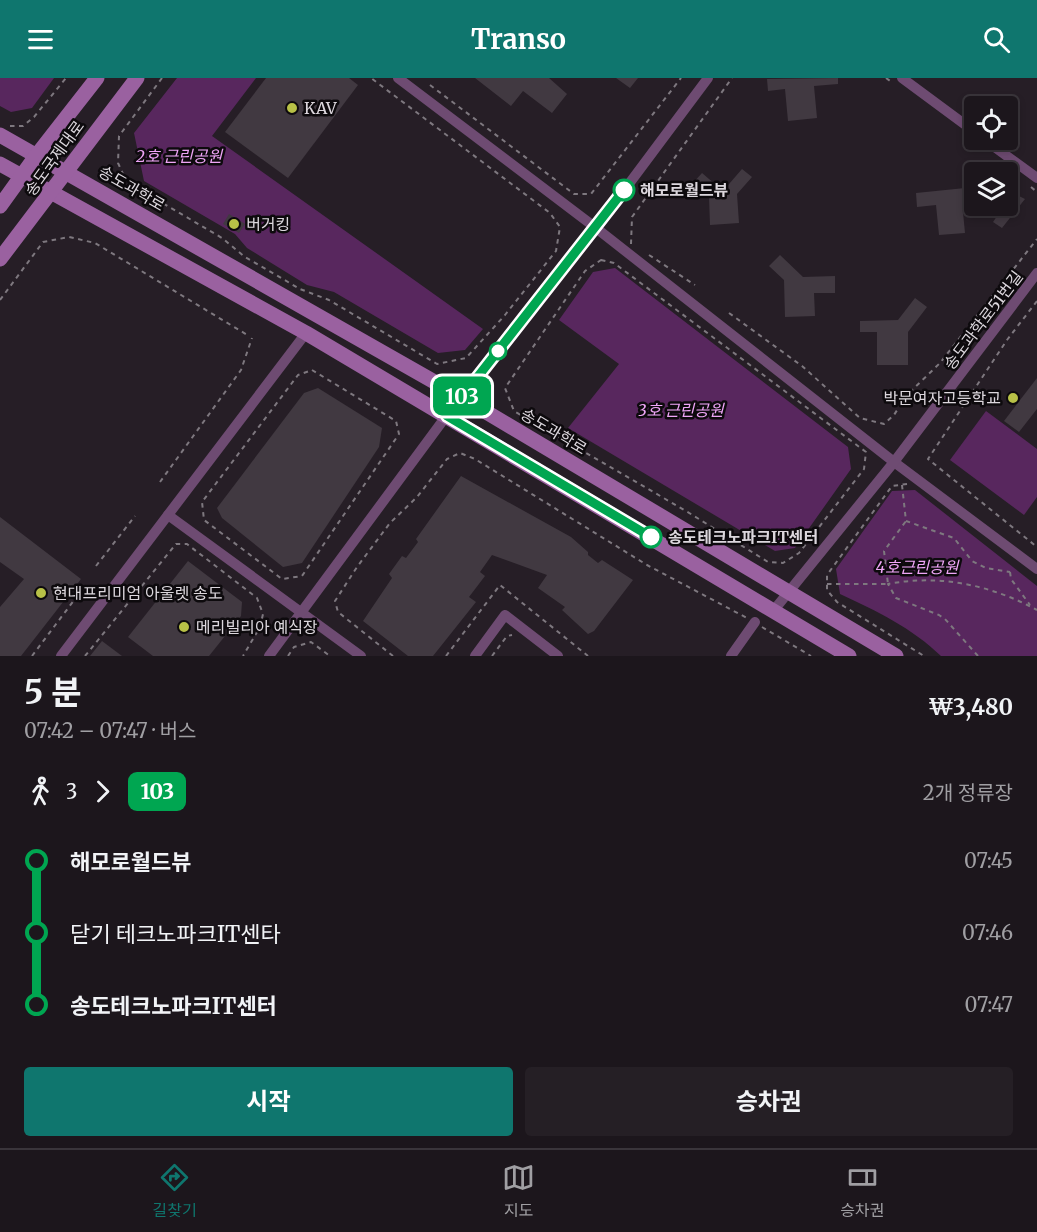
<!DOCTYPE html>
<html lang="ko">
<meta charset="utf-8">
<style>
:root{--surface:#1c161c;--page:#251f25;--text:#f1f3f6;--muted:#a09fa3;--line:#3a353b;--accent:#0f766e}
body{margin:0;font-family:Merriweather,"Noto Sans KR",serif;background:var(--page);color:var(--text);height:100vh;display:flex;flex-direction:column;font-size:22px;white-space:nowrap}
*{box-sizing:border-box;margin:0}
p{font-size:20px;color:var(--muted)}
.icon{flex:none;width:33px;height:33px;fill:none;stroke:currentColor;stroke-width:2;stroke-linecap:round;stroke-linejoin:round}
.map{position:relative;height:578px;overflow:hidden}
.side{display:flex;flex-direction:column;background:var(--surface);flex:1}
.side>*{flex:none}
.badge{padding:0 12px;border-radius:9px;font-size:21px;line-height:39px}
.buttons{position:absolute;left:964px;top:18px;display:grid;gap:12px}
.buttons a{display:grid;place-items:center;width:54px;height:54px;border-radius:6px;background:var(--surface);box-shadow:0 3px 9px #0003,0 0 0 2px var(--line);font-size:30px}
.map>.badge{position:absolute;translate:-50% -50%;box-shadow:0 0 0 3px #fff}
.legs{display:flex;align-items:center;gap:9px;height:66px;padding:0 24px;font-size:20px}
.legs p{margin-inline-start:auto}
.summary{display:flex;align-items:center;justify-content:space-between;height:102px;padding:0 24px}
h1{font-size:33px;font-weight:700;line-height:45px}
.button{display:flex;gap:12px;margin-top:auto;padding:12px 24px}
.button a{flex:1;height:69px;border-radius:6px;background:var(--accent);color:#fff;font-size:24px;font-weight:700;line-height:69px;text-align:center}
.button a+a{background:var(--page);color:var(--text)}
ul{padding:0 24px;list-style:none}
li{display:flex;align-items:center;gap:21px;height:72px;font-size:22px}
li i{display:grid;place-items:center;width:9px;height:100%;margin:0 8px;background:currentColor}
li i::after{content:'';width:15px;height:15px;margin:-8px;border:4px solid;border-radius:50%;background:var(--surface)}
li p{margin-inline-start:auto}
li:first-child i{background:linear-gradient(#0000 50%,currentColor 0)}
li:last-child i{background:linear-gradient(currentColor 50%,#0000 0)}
header{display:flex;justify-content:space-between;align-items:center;height:78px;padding:0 24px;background:var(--accent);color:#fff;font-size:27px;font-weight:700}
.dock{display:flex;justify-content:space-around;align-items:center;height:84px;border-top:2px solid var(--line);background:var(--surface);font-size:16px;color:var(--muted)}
.dock a{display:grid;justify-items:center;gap:3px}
.dock .selected{color:var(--accent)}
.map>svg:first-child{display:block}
.green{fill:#58275e}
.building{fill:#413941}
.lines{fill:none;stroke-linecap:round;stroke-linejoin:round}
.path{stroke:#7e787f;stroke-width:2;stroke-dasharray:4.5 4.5;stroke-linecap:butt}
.street{stroke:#6e4b72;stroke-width:10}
.secondary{stroke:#9a61a0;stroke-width:15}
.line-1-casing{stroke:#fff;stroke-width:14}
.line-1{stroke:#00a651;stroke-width:9}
.poi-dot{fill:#b8c147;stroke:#0d0a0d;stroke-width:2}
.stop-1-dot{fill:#fff;stroke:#00a651;stroke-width:3}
.labels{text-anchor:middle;stroke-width:5;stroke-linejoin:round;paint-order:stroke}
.poi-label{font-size:16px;fill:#dcd7dd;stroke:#0d0a0d;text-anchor:start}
.park-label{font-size:16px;font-style:italic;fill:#efa5f7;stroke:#0d0a0d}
.street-label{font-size:16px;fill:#dcd7dd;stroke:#0d0a0d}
.stop-label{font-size:16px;font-weight:bold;fill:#dcd7dd;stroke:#0d0a0d;text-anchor:start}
</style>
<header><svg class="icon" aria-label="menu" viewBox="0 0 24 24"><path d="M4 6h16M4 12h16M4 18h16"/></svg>Transo<svg class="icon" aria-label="search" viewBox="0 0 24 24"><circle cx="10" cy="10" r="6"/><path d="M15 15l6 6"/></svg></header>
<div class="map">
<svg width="1037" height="578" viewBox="0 0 1037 578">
<rect width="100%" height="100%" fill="#261e26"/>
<g class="green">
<polygon points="0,0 54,0 32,30 11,34 0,28"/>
<polygon points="177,0 256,0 212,58 483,251 465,272 438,275 334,214 307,207 247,170 235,156 144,103 134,55"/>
<polygon points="615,190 848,369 851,391 795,470 775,473 568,350 619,286 559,242 593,194"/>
<polygon points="986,333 1037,371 1037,419 1024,437 950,382"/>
<path d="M915,412L1037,508V578H941C912,550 877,533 840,516L836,491L892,413Z"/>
</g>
<g class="building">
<polygon points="266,0 349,0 358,7 288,100 225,54"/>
<polygon points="475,0 549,0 567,16 552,35 523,13 511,28"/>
<polygon points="616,0 638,0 630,10"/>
<polygon points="838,0 838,6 814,8 817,40 788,43 785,11 768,13 767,1"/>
<polygon points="742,91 752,99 737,116 739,145 710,147 709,118 693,105 702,95 723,113"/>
<polygon points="975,109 975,122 962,124 965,155 939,157 936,127 917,129 916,115"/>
<polygon points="1013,115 1025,121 1002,150 993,144 1004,128 1008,128 1008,122"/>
<polygon points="229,136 245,146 239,155 223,146"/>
<polygon points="780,177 803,199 835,198 835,215 814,215 815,238 785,239 784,202 769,188"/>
<polygon points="915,220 927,229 908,254 908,287 877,287 877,254 860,254 860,243 898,242"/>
<polygon points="1037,300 1037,331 1019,354 1004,343"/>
<polygon points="318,310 382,350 379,369 302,485 283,489 222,440 217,430 304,315"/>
<polygon points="461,398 571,459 588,474 588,477 598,485 602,482 633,502 594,553 588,556 562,532 565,529 538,510 547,497 492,477 480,494 485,498 469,519 476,524 433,578 408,578 363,543 392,500 389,496 402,478 406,480 418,464 416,461"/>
<polygon points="0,439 81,501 21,578 0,578 0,529 24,501 0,484"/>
<polygon points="188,483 242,524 241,538 209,578 153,578 128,559"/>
<polygon points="102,563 122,578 90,578"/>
</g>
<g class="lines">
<g class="path">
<polyline points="162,0 119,58 118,85 123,96 132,107 222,160 245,179 300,211 329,222 437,286 466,280 505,237 556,173 560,149 550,135 371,0"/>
<polyline points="886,0 893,5"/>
<polyline points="430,7 574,116 591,116 681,0"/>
<polyline points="10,48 23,48 34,39 66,0"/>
<polyline points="1031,109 1037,114"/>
<polyline points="631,166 632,139 732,0"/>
<polyline points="649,177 695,207"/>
<polygon points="601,182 614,185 866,374 864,391 799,475 783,485 768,484 686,433 514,333 505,310 585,193"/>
<polyline points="0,222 43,164 69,159 95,165 249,258"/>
<polyline points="1037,223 1007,262 928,381 1037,469"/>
<polyline points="729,235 802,288 860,340 884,346 894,337 906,318 940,285 1037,161"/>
<polygon points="312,292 396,343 399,356 302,498 282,501 204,442 202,424 298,297"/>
<polyline points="160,404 241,292 252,260"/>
<polyline points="907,406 892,408 827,497 827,512 837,524 924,578"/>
<polyline points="902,407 906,443 954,460 972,483 986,490 1010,494"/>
<polyline points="96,488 135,438"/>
<polyline points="1010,494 1011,501 1030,527"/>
<polyline points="827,506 888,506 884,473 906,443"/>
<polyline points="762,549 811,578"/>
<polyline points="32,578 84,509"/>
<polyline points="85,578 176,466 187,466 257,520 263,536 260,549 243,578"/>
<polyline points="288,578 294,569 311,564 330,578"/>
<polyline points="393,578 338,534 335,523 357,489 390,445 417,419 447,381 460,375 475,381 647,487 747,540"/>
<polyline points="446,578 500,507 588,578"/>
<polyline points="492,578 507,558 512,557"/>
<path d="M978,578L945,541L939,537L896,520L888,506C939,496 991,507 1037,532"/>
</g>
<g class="street">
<polyline points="398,0 596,150 894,384 1037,491"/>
<polyline points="902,0 975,54"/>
<polyline points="985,62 1037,100"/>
<polyline points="168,437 361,578"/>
<polyline points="774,532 894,384 1037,195"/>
<polyline points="61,578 306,255"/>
<polyline points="269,578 447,337 596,150 708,0"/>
<polyline points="475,578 505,537 558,578"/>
<polyline points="731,578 755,544"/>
</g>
<g class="secondary">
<polyline points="0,57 461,319 896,578"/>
<polyline points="0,86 306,255 849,578"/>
<polyline points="0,128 36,78 97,0"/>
<polyline points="0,181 137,0"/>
</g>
</g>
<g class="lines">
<defs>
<polyline id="line-1" points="624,112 447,338 651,459"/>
</defs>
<use href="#line-1" class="line-1-casing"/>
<use href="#line-1" class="line-1"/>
</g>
<g class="poi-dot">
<circle cx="292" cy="30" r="6"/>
<circle cx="234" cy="146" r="6"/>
<circle cx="1013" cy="320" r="6"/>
<circle cx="41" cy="515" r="6"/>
<circle cx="184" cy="549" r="6"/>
</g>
<g class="stop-1-dot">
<circle cx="624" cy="112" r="10"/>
<circle cx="498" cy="273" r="8"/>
<circle cx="651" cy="459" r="10"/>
</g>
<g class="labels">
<g class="poi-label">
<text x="304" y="36">KAV</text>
<text x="246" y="152">버거킹</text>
<text x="1001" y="326" text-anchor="end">박문여자고등학교</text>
<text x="53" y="521">현대프리미엄 아울렛 송도</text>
<text x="196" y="555">메리빌리아 예식장</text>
</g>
<g class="park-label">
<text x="179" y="84">2호 근린공원</text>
<text x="681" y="338">3호 근린공원</text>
<text x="917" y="495">4호근린공원</text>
</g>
<g class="street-label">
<text transform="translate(54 80) rotate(-54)" y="6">송도국제대로</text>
<text transform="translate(132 110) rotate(30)" y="6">송도과학로</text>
<text transform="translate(983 242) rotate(-53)" y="6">송도과학로51번길</text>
<text transform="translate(554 353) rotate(31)" y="6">송도과학로</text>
</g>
<g class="stop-label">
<text x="640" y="118">해모로월드뷰</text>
<text x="668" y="465">송도테크노파크IT센터</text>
</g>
</g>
</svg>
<div class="buttons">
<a><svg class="icon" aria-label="locate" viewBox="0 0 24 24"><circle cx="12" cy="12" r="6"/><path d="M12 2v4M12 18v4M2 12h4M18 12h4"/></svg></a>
<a><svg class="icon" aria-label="layers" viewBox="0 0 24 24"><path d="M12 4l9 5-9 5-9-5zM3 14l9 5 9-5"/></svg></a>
</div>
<b class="badge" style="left:462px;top:318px;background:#00a651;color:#fff">103</b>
</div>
<section class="side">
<div class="summary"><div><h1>5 분</h1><p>07:42 – 07:47 · 버스</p></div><b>₩3,480</b></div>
<div class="legs"><svg class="icon" aria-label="walk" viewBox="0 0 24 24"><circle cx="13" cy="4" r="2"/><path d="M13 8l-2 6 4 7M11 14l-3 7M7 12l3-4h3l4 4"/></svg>3<svg class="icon" aria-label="forward" viewBox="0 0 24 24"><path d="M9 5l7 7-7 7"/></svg><b class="badge" style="background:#00a651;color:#fff">103</b><p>2개 정류장</p></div>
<ul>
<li><i style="color:#00a651"></i><b>해모로월드뷰</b><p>07:45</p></li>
<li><i style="color:#00a651"></i><span>닫기 테크노파크IT센타</span><p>07:46</p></li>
<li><i style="color:#00a651"></i><b>송도테크노파크IT센터</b><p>07:47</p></li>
</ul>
<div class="button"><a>시작</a><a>승차권</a></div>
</section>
<nav class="dock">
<a class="selected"><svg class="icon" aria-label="directions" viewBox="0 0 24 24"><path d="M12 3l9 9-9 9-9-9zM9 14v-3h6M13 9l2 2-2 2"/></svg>길찾기</a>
<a><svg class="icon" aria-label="map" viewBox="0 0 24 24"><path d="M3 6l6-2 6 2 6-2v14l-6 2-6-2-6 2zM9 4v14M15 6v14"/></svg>지도</a>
<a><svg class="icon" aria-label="tickets" viewBox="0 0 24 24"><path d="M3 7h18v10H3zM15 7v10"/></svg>승차권</a>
</nav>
